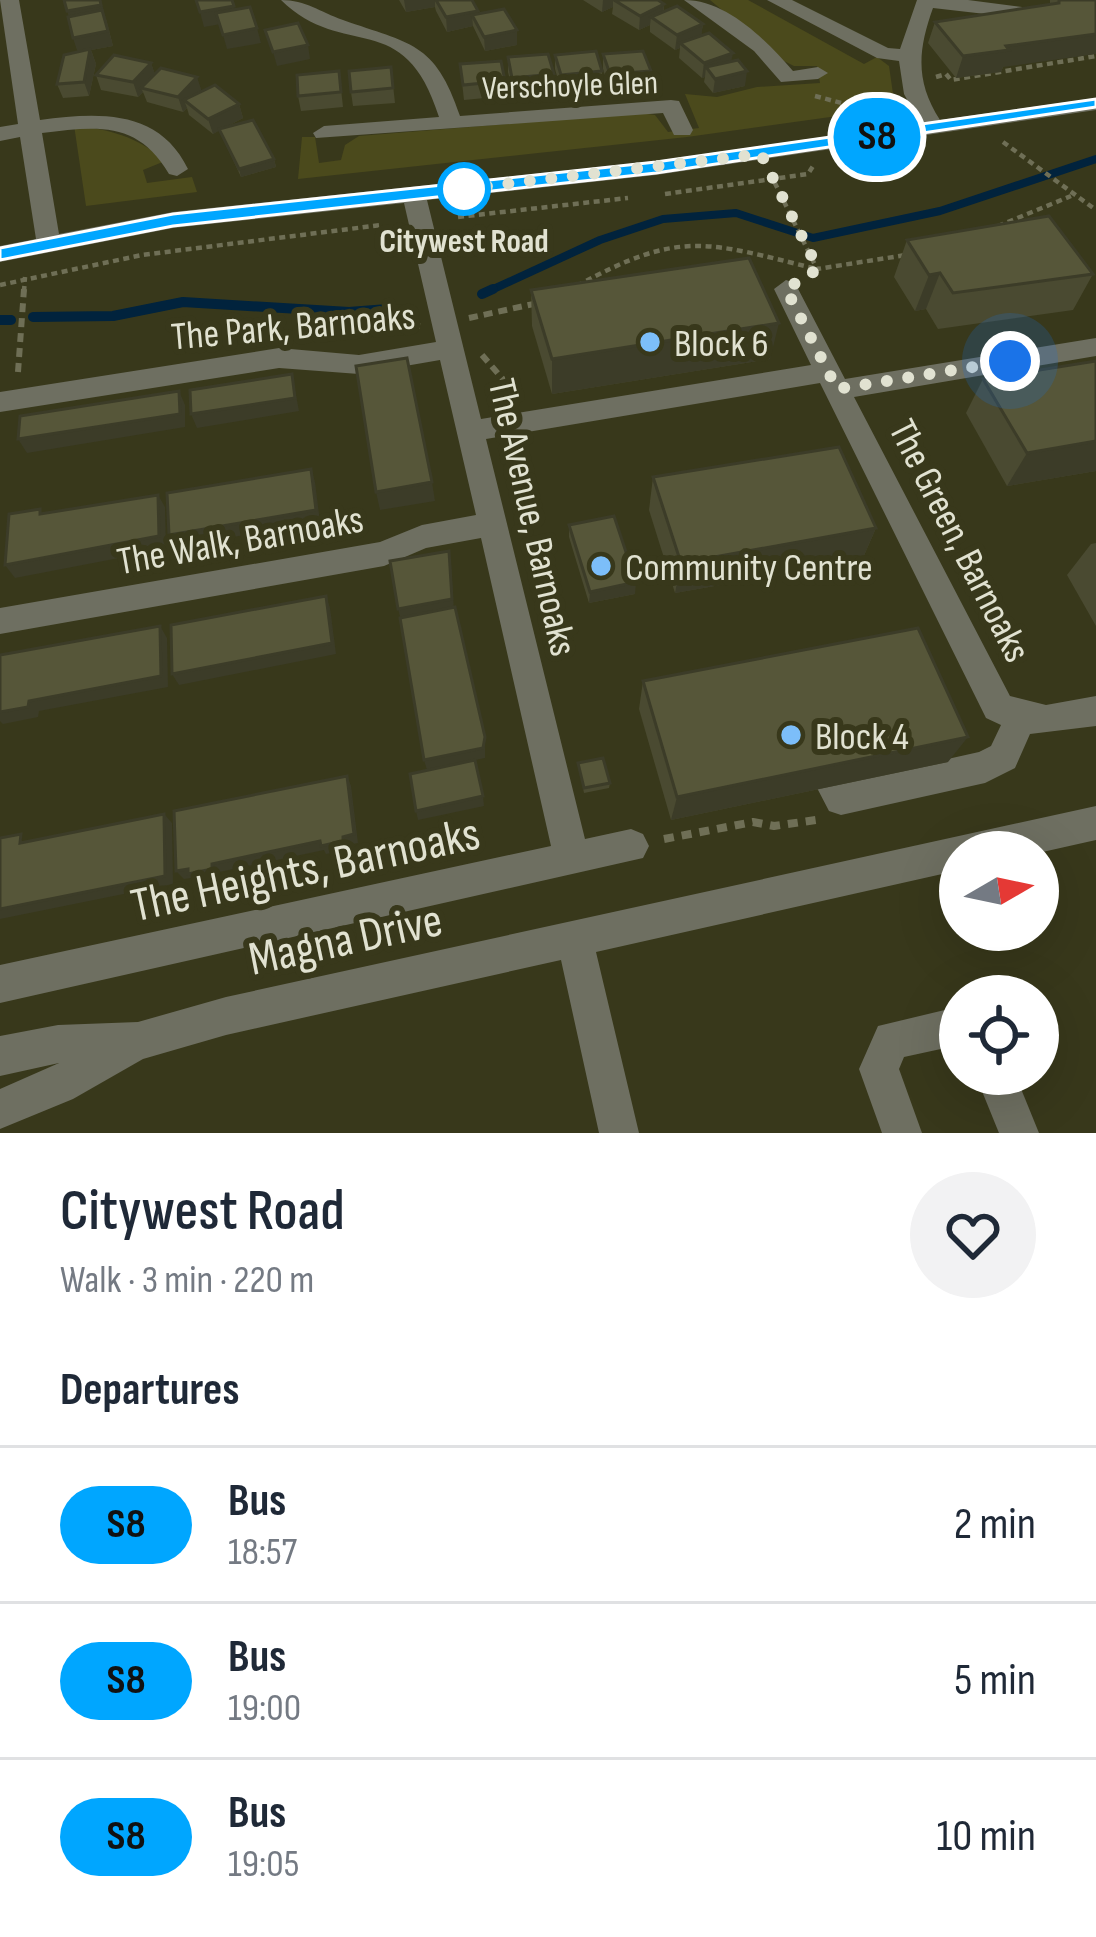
<!DOCTYPE html>
<meta charset="utf-8">
<style>
:root{--surface:#fff;--page:#f2f2f3;--text:#1f2937;--muted:#747a83;--line:#e0e1e3}
body{margin:0;font-family:"Sofia Sans Condensed",sans-serif;background:var(--page);color:var(--text);height:100vh;display:flex;flex-direction:column;font-size:45px;white-space:nowrap}
*{box-sizing:border-box;margin:0}
p{font-size:39px;color:var(--muted)}
.icon{flex:none;width:66px;height:66px;fill:none;stroke:currentColor;stroke-width:2;stroke-linecap:round;stroke-linejoin:round}
.map{position:relative;height:1133px;overflow:hidden}
.sheet{display:flex;flex-direction:column;background:var(--surface);flex:1}
.sheet>*{flex:none}
.badge{padding:0 24px;border-radius:39px;font-size:42px;line-height:78px}
.needle{width:78px;rotate:81deg}
.buttons{position:absolute;left:939px;top:831px;display:grid;gap:24px}
.buttons a{display:grid;place-items:center;width:120px;height:120px;border-radius:50%;background:var(--surface);box-shadow:0 12px 48px #0002;font-size:60px}
.you{position:absolute;width:60px;height:60px;margin:-30px;border:9px solid #fff;border-radius:50%;background:#1a73e8;box-shadow:0 0 0 18px #1a73e833}
.map>.badge{position:absolute;translate:-50% -50%;box-shadow:0 0 0 6px #fff}
h2{padding:0 60px;font-size:45px;line-height:108px}
.round{display:grid;place-items:center;flex:none;width:126px;height:126px;border-radius:63px;background:var(--page)}
.headline{display:flex;align-items:center;justify-content:space-between;height:204px;padding:0 60px}
h1{font-size:57px;font-weight:600;line-height:90px}
ul{padding:0;list-style:none}
li{display:flex;align-items:center;gap:36px;height:156px;padding:0 60px;border-top:3px solid var(--line)}
li div{flex:1}
li b{display:block;font-size:45px}
li em{font-style:normal}
li .badge{min-width:132px;font-weight:700;text-align:center}
.map>svg:first-child{display:block}
.green{fill:#4b4a1c}
.lines{fill:none;stroke-linecap:round;stroke-linejoin:round}
.stream-far1{stroke:#01233d;stroke-width:8}
.stream{stroke:#01233d;stroke-width:10}
.path-far2{stroke:#6f6f56;stroke-width:4.5;stroke-dasharray:6 4.5;stroke-linecap:butt}
.path-far1{stroke:#6f6f56;stroke-width:6;stroke-dasharray:9 6;stroke-linecap:butt}
.path{stroke:#6f6f56;stroke-width:8;stroke-dasharray:10 8;stroke-linecap:butt}
.minor{fill:#6e6f61;fill-rule:evenodd}
.wall{fill:#4a4a31}
.shaded-wall{fill:#3c3c28}
.building{fill:#565639;stroke:#3c3c28;stroke-width:3}
.line{fill:#00a6ff;stroke:#fff;stroke-width:3}
.walk{stroke:#e1e2d1;stroke-width:12;stroke-dasharray:0 21.6}
.stop-dot{fill:#fff;stroke:#00a6ff;stroke-width:6}
.poi-dot{fill:#7cbef9;stroke:#38381b;stroke-width:4.5}
.labels{text-anchor:middle;stroke-width:12;stroke-linejoin:round;paint-order:stroke}
.far-street-label{font-size:33px;fill:#e1e2d1;stroke:#38381b}
.far-stop-label{font-size:33px;font-weight:bold;fill:#e1e2d1;stroke:#38381b}
.street-label{font-size:39px;fill:#e1e2d1;stroke:#38381b}
.poi-label{font-size:39px;fill:#e1e2d1;stroke:#38381b;text-anchor:start}
.near-street-label{font-size:48px;fill:#e1e2d1;stroke:#38381b}
</style>
<div class="map">
<svg width="1096" height="1133" viewBox="0 0 1096 1133">
<rect width="100%" height="100%" fill="#38381b"/>
<g class="green">
<polygon points="710,0 748,0 864,64 877,57 889,66 895,108 687,137 298,179 302,137 315,137 319,163 341,160 345,145 359,136 640,113 655,115 668,132 699,128 685,94 717,97 757,87 820,83 817,66 794,66 782,60"/>
<path d="M74,125C110,130 137,136 165,161L143,170L147,183L192,177L197,192L86,206Z"/>
</g>
<g class="lines">
<polyline class="stream-far1" points="487,292 600,240 663,219 736,213 813,238 940,211 1096,159"/>
<g class="stream">
<polyline points="482,294 493,289"/>
<polyline points="33,317 113,316 183,302 349,312 388,309"/>
<polyline points="0,320 11,320"/>
</g>
<g class="path-far2">
<polyline points="936,77 946,74 951,80 1096,56"/>
<polyline points="815,96 872,111"/>
<polyline points="1003,142 1096,210"/>
<polyline points="770,173 817,269 906,255"/>
<polyline points="665,194 808,174 813,166"/>
<polyline points="458,217 628,198"/>
<polyline points="998,226 1071,196"/>
<polyline points="0,285 142,255 381,225"/>
<path d="M577,286C680,229 707,242 817,269L809,275"/>
<polyline points="24,292 25,277"/>
</g>
<g class="path-far1">
<polyline points="469,318 538,303"/>
<polyline points="401,323 420,326"/>
<polyline points="482,355 520,399"/>
<polyline points="18,372 24,289"/>
</g>
<polyline class="path" points="664,839 753,822 774,826 816,820"/>
<g class="minor">
<path d="M0,0H19L40,120C99,112 159,109 188,169L177,176L169,174C138,121 98,126 42,133L59,234L173,212L656,161L920,123L904,94L899,61L877,58L767,0H792L888,48L900,49L917,0H968L1045,10L1048,14L1038,20L933,8C918,50 915,81 940,120L1096,98V110L656,175L427,200L481,419L811,365L774,289L786,280L795,283L845,379L1096,338V356L854,397L1010,696L1046,705L1096,696V726L1030,734L1015,768L985,783L841,815L829,811L816,786L821,775L833,770L849,781L979,752L991,746L1001,725L986,718L820,383L486,439L585,839L631,829L643,834L649,846L643,858L0,1003V965L551,846L481,538L426,548L384,566L0,634V608L380,542L422,525L476,515L440,360L359,374L279,368L0,412V392L279,348L359,355L436,342L404,203L173,228L0,262V246L36,239L20,137L0,141V127L18,124Z"/>
<path d="M281,0C306,0 320,12 343,20C410,44 435,41 460,116L671,100L679,101L693,130L690,135H674L663,113L316,138L313,133L324,126L439,117C404,5 344,62 281,0Z"/>
<path d="M684,0C727,0 766,40 793,71L818,67L828,73L818,79L781,82L754,51Z"/>
<polygon points="1096,806 1096,840 1038,853 960,852 960,870 596,952 639,1133 599,1133 561,960 226,1035 143,1059 73,1099 0,1129 0,1089 59,1063 0,1076 0,1036 58,1025 138,1022 226,997"/>
<polygon points="953,1008 960,1011 960,1051 950,1047 904,1057 899,1069 922,1133 882,1133 859,1069 878,1026"/>
<polygon points="975,1074 1015,1074 1039,1133 999,1133"/>
</g>
</g>
<g class="wall">
<polygon points="399,0 472,0 478,14 517,30 517,45 485,51 473,26 447,32 436,11 435,7 406,12"/>
<polygon points="583,0 658,0 664,4 664,12 703,24 701,35 731,61 745,86 713,93 704,82 705,77 702,78 679,58 680,48 675,50 650,32 650,25 639,30 612,14 613,7 602,12"/>
<polygon points="1050,0 1096,0 1003,67 1001,72 956,78 928,43 935,22 1050,4"/>
<polygon points="68,17 106,19 113,46 91,50 96,64 89,96 63,98 57,84 78,52"/>
<polygon points="603,54 651,71 649,85 609,89 603,69"/>
<polygon points="555,55 602,71 602,86 561,90 555,69"/>
<polygon points="508,57 554,74 554,89 513,92 508,72"/>
<polygon points="151,63 155,75 239,104 243,118 226,127 274,159 276,167 241,177 219,130 213,134 189,115 187,108 183,112 147,102 143,92 138,97 101,90 96,75"/>
<polygon points="460,64 505,81 506,96 464,100"/>
<polygon points="391,67 395,103 353,106 351,92"/>
<polygon points="339,71 343,107 301,111 298,96"/>
<polygon points="907,240 1093,274 1073,310 938,329 926,309 915,311 894,277"/>
<polygon points="531,290 770,359 552,394 532,326"/>
<polygon points="1096,361 1096,471 1007,486 966,413 983,379"/>
<polygon points="653,477 876,528 862,560 675,593 649,510"/>
<polygon points="569,525 635,594 589,603 569,537"/>
<polygon points="1096,543 1096,626 1067,575 1091,544"/>
<polygon points="643,681 948,762 671,820 639,709"/>
<polygon points="578,763 610,783 609,788 584,793"/>
</g>
<g class="shaded-wall">
<polygon points="101,0 113,46 91,50 96,64 89,96 84,82 78,53 73,38 72,26 67,11"/>
<polygon points="404,0 435,0 435,7 406,12"/>
<polygon points="603,0 613,0 613,7 602,12"/>
<polygon points="664,4 663,18 651,17 650,25 639,30 640,16"/>
<polygon points="234,6 238,21 204,27 200,12"/>
<polygon points="478,11 479,25 472,15 473,26 447,32 446,17"/>
<polygon points="703,24 701,38 680,43 680,48 675,50 677,35"/>
<polygon points="257,28 261,43 227,49 223,35"/>
<polygon points="517,30 517,45 485,51 484,37"/>
<polygon points="1096,34 1096,54 1003,67 1001,72 956,78 963,56 1006,46"/>
<polygon points="308,45 310,59 277,66 273,52"/>
<polygon points="733,53 730,67 706,67 705,77 702,78 704,63"/>
<polygon points="151,63 156,77 141,88 143,92 138,97 133,82"/>
<polygon points="747,71 745,86 713,93 715,79"/>
<polygon points="197,77 202,92 184,100 187,108 183,112 178,97"/>
<polygon points="239,104 243,118 213,134 208,119"/>
<polygon points="274,159 276,167 241,177 239,169"/>
<polygon points="940,273 926,309 915,311 929,275"/>
<polygon points="779,323 770,359 552,394 552,359"/>
<polygon points="292,374 299,411 197,428 191,414"/>
<polygon points="179,391 185,405 185,427 27,453 18,439"/>
<polygon points="1096,441 1096,471 1007,486 1027,453"/>
<polygon points="311,469 315,482 320,522 175,547 169,535"/>
<polygon points="432,482 435,501 380,510 376,492"/>
<polygon points="158,495 165,507 166,549 15,578 5,565"/>
<polygon points="876,528 862,560 675,593 681,563"/>
<polygon points="451,563 454,611 401,620 398,609"/>
<polygon points="636,582 635,594 589,603 590,592"/>
<polygon points="326,596 330,608 336,654 179,685 172,674"/>
<polygon points="160,626 167,638 168,687 39,711 38,717 3,724 0,721 0,712 29,701"/>
<polygon points="485,737 485,758 427,770 424,760"/>
<polygon points="968,737 948,762 671,820 677,797"/>
<polygon points="347,776 351,786 358,843 347,845 347,850 326,854 324,850 219,872 219,877 195,882 191,878 184,879 176,871 212,864"/>
<polygon points="483,796 484,806 418,820 416,811"/>
<polygon points="164,814 172,823 173,884 0,919 0,909"/>
</g>
<g class="building">
<polygon points="64,0 100,0 101,5 67,11"/>
<polygon points="196,0 232,0 234,6 200,12"/>
<polygon points="436,0 472,0 478,11 446,17"/>
<polygon points="614,0 658,0 664,4 640,16"/>
<polygon points="1059,0 1096,0 1096,34 1006,46 1009,50 963,56 935,22 1059,3"/>
<polygon points="677,6 703,24 677,35 651,17"/>
<polygon points="250,7 257,28 223,35 216,13"/>
<polygon points="504,9 517,30 484,37 472,15"/>
<polygon points="102,10 108,31 73,38 68,17"/>
<polygon points="298,23 308,45 273,52 265,30"/>
<polygon points="709,33 733,53 704,63 680,43"/>
<polygon points="90,49 84,82 57,84 64,55"/>
<polygon points="596,51 602,71 561,75 555,55"/>
<polygon points="643,51 651,71 610,74 603,54"/>
<polygon points="548,54 554,74 512,78 508,57"/>
<polygon points="114,55 151,63 133,82 96,75"/>
<polygon points="738,60 747,71 715,79 706,67"/>
<polygon points="501,61 505,81 463,85 460,64"/>
<polygon points="391,67 393,88 351,92 349,71"/>
<polygon points="161,68 197,77 178,97 141,88"/>
<polygon points="339,71 341,92 298,96 297,75"/>
<polygon points="215,85 239,104 208,119 184,100"/>
<polygon points="253,120 274,159 239,169 219,129"/>
<polygon points="1049,216 1093,274 953,293 940,273 929,275 907,240"/>
<polygon points="749,258 779,323 552,359 531,290"/>
<polygon points="407,358 432,482 376,492 356,366"/>
<polygon points="1096,361 1096,441 1027,453 983,379"/>
<polygon points="292,374 295,398 191,414 190,390"/>
<polygon points="179,391 180,414 18,439 20,416"/>
<polygon points="839,447 876,528 681,563 653,477"/>
<polygon points="311,469 316,510 169,535 167,493"/>
<polygon points="158,495 159,536 5,565 9,514 40,509 40,514"/>
<polygon points="614,516 636,582 590,592 569,525"/>
<polygon points="449,551 452,599 398,609 390,561"/>
<polygon points="326,596 332,643 172,674 171,625"/>
<polygon points="455,607 485,737 483,748 424,760 400,618"/>
<polygon points="160,626 161,676 29,701 28,707 0,712 0,655"/>
<polygon points="918,628 968,737 677,797 643,681"/>
<polygon points="603,758 610,783 584,788 578,763"/>
<polygon points="475,760 483,796 416,811 410,774"/>
<polygon points="347,776 354,834 343,837 343,841 321,846 320,841 212,864 212,869 188,874 188,869 176,871 174,811"/>
<polygon points="164,814 165,876 0,909 0,838 21,834 20,843"/>
</g>
<polygon class="line" points="1096,99 1096,107 656,173 173,226 0,260 0,248 173,214 656,162"/>
<g class="lines">
<polyline class="walk" points="464,189 454,190 761,154 818,269 786,289 837,389 1010,361"/>
</g>
<circle class="stop-dot" cx="464" cy="189" r="24"/>
<g class="poi-dot">
<circle cx="650" cy="342" r="12"/>
<circle cx="601" cy="566" r="12"/>
<circle cx="791" cy="735" r="12"/>
</g>
<g class="labels">
<g class="far-street-label">
<text transform="translate(570 84) rotate(-2)" y="12">Verschoyle Glen</text>
</g>
<g class="far-stop-label">
<text x="464" y="252">Citywest Road</text>
</g>
<g class="street-label">
<text transform="translate(293 325) rotate(-5)" y="14">The Park, Barnoaks</text>
<text transform="translate(534 517) rotate(77)" y="14">The Avenue, Barnoaks</text>
<text transform="translate(240 539) rotate(-10)" y="14">The Walk, Barnoaks</text>
<text transform="translate(961 540) rotate(63)" y="14">The Green, Barnoaks</text>
</g>
<g class="poi-label">
<text x="674" y="356">Block 6</text>
<text x="625" y="580">Community Centre</text>
<text x="815" y="749">Block 4</text>
</g>
<g class="near-street-label">
<text transform="translate(305 868) rotate(-12)" y="17">The Heights, Barnoaks</text>
<text transform="translate(345 938) rotate(-12)" y="17">Magna Drive</text>
</g>
</g>
</svg>
<div class="buttons">
<a><svg class="needle" viewBox="-14 -14 28 28"><path d="M0-13l5 13h-10z" fill="#e53935"/><path d="M0 13l5-13h-10z" fill="#747a83"/></svg></a>
<a><svg class="icon" aria-label="locate" viewBox="0 0 24 24"><circle cx="12" cy="12" r="6"/><path d="M12 2v4M12 18v4M2 12h4M18 12h4"/></svg></a>
</div>
<div class="you" style="left:1010px;top:361px"></div>
<b class="badge" style="left:877px;top:137px;background:#00a6ff;color:#111">S8</b>
</div>
<section class="sheet">
<div class="headline"><div><h1>Citywest Road</h1><p>Walk · 3 min · 220 m</p></div><a class="round"><svg class="icon" aria-label="heart" viewBox="0 0 24 24"><path d="M12 20l-8-8c-3-5 5-10 8-4 3-6 11-1 8 4z"/></svg></a></div>
<h2>Departures</h2>
<ul>
<li><span class="badge" style="background:#00a6ff;color:#111">S8</span><div><b>Bus</b><p>18:57</p></div><em>2 min</em></li>
<li><span class="badge" style="background:#00a6ff;color:#111">S8</span><div><b>Bus</b><p>19:00</p></div><em>5 min</em></li>
<li><span class="badge" style="background:#00a6ff;color:#111">S8</span><div><b>Bus</b><p>19:05</p></div><em>10 min</em></li>
</ul>
</section>
